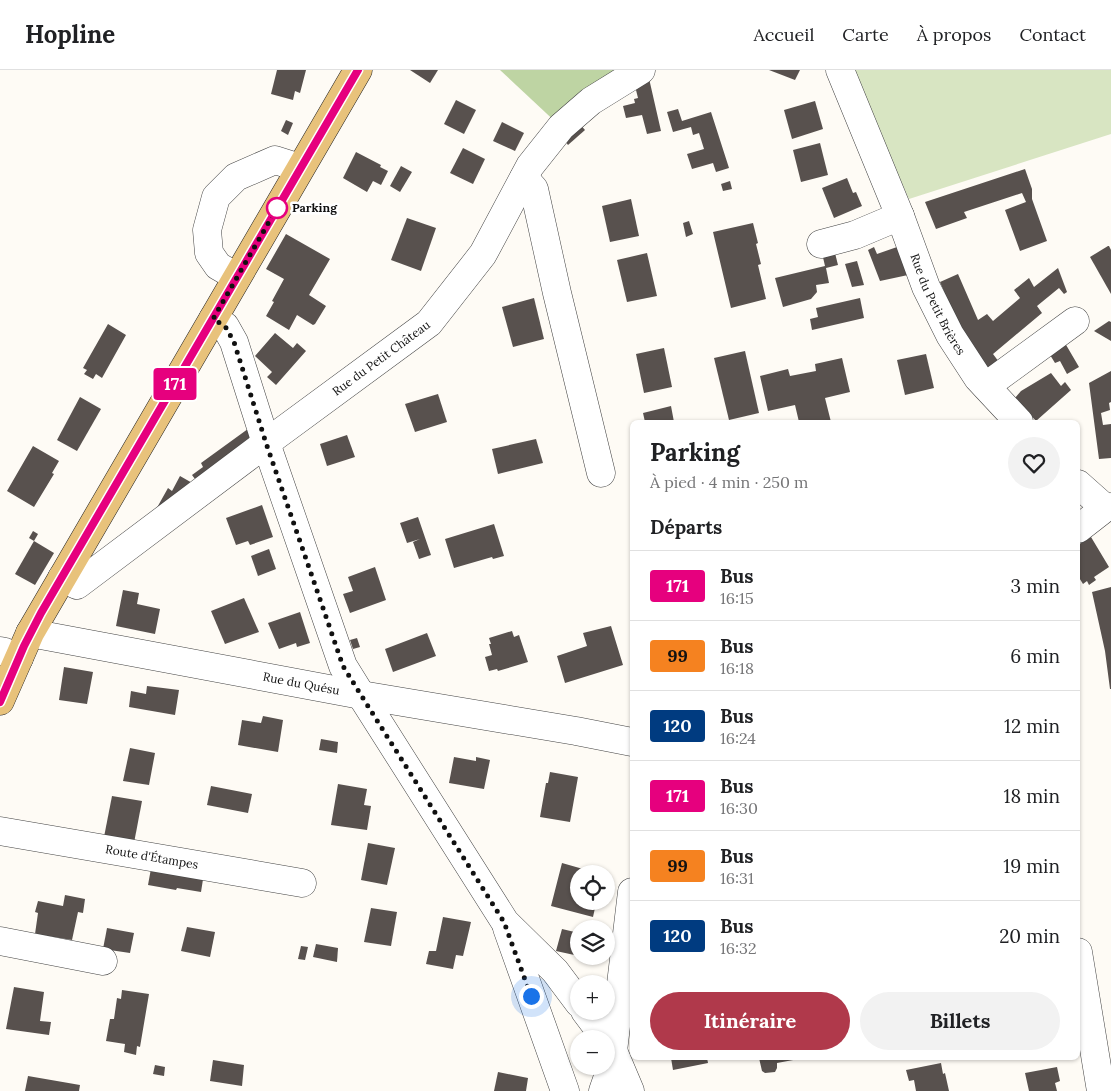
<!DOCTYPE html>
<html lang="fr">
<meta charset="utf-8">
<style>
:root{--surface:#fff;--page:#f2f2f2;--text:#202124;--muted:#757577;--line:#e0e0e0;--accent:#b0394b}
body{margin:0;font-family:Lora,serif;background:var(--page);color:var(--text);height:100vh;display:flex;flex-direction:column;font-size:19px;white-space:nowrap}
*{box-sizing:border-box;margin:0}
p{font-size:16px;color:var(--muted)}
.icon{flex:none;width:28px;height:28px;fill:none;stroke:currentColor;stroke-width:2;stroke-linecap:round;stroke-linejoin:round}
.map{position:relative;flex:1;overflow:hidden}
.details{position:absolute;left:630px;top:350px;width:450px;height:640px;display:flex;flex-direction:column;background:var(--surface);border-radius:8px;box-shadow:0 1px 4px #0004}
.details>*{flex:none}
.badge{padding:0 10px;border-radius:4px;font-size:18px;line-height:32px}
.buttons{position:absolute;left:570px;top:795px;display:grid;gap:10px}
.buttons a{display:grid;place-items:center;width:45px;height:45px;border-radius:50%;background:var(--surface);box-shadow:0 1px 4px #0004;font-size:25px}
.you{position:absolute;width:25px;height:25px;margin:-12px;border:4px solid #fff;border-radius:50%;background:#1a73e8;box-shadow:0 0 0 8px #1a73e833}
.map>.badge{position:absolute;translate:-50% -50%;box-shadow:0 0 0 2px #fff}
h2{padding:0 20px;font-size:19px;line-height:45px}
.round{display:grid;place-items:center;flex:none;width:52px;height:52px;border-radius:26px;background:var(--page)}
.overview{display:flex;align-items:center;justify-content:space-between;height:85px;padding:0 20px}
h1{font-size:24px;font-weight:700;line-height:38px}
.action{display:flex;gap:10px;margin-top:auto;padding:10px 20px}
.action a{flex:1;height:58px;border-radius:30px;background:var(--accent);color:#fff;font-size:20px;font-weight:700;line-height:58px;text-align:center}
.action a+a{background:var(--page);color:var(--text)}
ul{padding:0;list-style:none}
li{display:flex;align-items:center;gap:15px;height:70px;padding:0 20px;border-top:1px solid var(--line)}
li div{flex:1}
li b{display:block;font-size:19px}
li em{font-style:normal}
li .badge{min-width:55px;font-weight:700;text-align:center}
header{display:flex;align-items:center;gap:30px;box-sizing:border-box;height:70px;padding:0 25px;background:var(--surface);border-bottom:1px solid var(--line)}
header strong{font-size:24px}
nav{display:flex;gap:28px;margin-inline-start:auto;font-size:18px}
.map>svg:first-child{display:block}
.green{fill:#d8e5c2}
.forest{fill:#bed4a3}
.building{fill:#58514e}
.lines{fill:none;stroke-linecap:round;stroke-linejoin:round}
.minor-casing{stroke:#434343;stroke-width:29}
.major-casing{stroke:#212121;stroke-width:29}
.minor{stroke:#fff;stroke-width:28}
.major{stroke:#e8c27b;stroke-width:28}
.line-casing{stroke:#fff;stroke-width:11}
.line{stroke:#e6007e;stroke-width:8}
.walk{stroke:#101010;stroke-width:5;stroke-dasharray:0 9}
.stop-dot{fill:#fff;stroke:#e6007e;stroke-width:2.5}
.labels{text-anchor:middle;stroke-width:5;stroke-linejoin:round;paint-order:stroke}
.stop-label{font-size:12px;font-weight:bold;fill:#101010;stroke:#fff;text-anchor:start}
.street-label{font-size:12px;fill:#101010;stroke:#fff}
</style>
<header>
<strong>Hopline</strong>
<nav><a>Accueil</a><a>Carte</a><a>À propos</a><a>Contact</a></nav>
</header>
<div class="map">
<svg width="1111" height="1021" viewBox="0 0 1111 1021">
<rect width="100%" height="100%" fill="#fefbf5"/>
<polygon class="green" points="856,0 1111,0 1111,64 909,129 851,1"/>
<polygon class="forest" points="500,0 641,0 561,57"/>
<g class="building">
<polygon points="277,0 306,0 300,23 295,21 293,30 271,24"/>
<polygon points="410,0 438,0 430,13"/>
<polygon points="769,0 800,0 795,10"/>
<polygon points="648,4 661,61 647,64 642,45 626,48 623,36 635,33 634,29 638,28 634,12"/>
<polygon points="456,30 476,40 464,64 444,54"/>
<polygon points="815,31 823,59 792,69 784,40"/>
<polygon points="678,39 682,51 711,42 729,98 716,102 713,93 692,99 687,84 704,79 699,63 693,65 691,57 673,62 667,42"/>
<polygon points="286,50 293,53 288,65 281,61"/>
<polygon points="577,51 585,60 568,75 562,67"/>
<polygon points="502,52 524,63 515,81 493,71"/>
<polygon points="820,73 828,105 801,112 793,80"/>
<polygon points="463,78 485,89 473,114 450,103"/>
<polygon points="356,82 381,95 380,97 388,101 381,115 373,111 367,122 343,108"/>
<polygon points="401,96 412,102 400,122 390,116"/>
<polygon points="1025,99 1032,119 1032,129 1047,171 1020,181 1005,140 1026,132 1022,123 964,142 967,148 936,159 925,132"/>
<polygon points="847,108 853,123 856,122 862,136 834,148 822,118"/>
<polygon points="730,111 732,119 723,121 721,114"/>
<polygon points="631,129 639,166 610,172 602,136"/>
<polygon points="407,148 436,158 421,201 391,190"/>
<polygon points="689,151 693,164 686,167 683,153"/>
<polygon points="753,153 758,173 756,174 761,194 758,195 766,229 731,238 713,162"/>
<polygon points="286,164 330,189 309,225 326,236 315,254 313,255 297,245 289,260 266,246 274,232 272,231 284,209 266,199"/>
<polygon points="1108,176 1109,176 1111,180 1111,224 1090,187"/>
<polygon points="874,177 877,184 897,177 908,205 880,211 868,180"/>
<polygon points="834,179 838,195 826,198 829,213 816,215 817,222 811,229 783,237 775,208 825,196 822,183"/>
<polygon points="647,183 657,226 627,232 617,190"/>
<polygon points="857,191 864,215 852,217 845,194"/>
<polygon points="1058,198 1067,222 1064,224 1059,218 1037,236 1042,243 993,284 1002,296 989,304 966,273 940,212 958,204 978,250 987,244 993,251 1020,228 1014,220 1029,208 1034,217"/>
<polygon points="534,228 544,269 513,277 502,237"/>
<polygon points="860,228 864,248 812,260 810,249 818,247 816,238"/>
<polygon points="1109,251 1111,252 1111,271 1094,261"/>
<polygon points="108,254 126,265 102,308 96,304 93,309 84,304 87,300 83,298"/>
<polygon points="275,263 293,278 297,273 306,281 276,315 267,307 272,302 255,286"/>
<polygon points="1062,268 1079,297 1067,304 1060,291 1055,293 1047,280"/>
<polygon points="664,278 672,317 644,323 636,284"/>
<polygon points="745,281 759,343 729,350 714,288"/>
<polygon points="926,284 934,318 905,325 897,290"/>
<polygon points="842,288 850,322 825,328 831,352 799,352 795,335 768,341 760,306 788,299 790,306 816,301 815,294"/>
<polygon points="1111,301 1111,332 1109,333 1110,340 1101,343 1103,355 1111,354 1111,388 1099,389 1089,313"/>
<polygon points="1051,303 1061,316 1065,312 1071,320 1036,351 1015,328 1021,321"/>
<polygon points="438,324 447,352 415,362 405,334"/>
<polygon points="80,327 101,339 77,381 57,370"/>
<polygon points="671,336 674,352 645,352 643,343"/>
<polygon points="252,356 257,376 201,417 192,405 203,397 201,393"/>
<polygon points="347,365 355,387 327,396 320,374"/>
<polygon points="536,369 543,393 498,404 492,379"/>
<polygon points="33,376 59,391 52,403 54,404 34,437 7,421"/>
<polygon points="180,406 201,418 154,443 168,418 172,421"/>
<polygon points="262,435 273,467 250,475 248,471 236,475 226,448"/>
<polygon points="418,447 431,485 419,489 413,472 420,469 407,473 400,453"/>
<polygon points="494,454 504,486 493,489 492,487 454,498 445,469"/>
<polygon points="33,461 38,464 34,471 29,468"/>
<polygon points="1091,467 1109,497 1094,507 1096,510 1089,515 1087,511 1083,514 1078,506 1078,475"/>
<polygon points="34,471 54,483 35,515 15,504"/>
<polygon points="269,479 276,499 258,506 251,486"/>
<polygon points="375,497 386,530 350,543 343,524 353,521 348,507"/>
<polygon points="1111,517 1111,619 1110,619 1105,581 1092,522"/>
<polygon points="123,520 139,523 137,534 160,539 155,564 116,556"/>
<polygon points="244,528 259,562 225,574 211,541"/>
<polygon points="300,542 310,573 297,577 296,573 279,579 268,553"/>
<polygon points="611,556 623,595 565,613 557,586 587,576 583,563"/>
<polygon points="512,561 514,567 519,565 528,592 498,601 497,599 489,601 485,587 492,585 489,574 491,574 489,568"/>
<polygon points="427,563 436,586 393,602 385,579"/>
<polygon points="357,568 360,577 353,579 350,570"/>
<polygon points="64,597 93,602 87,634 59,630"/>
<polygon points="147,616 179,620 175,645 129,637 131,621 146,624"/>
<polygon points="263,646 283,650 278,682 238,675 242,650 261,653"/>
<polygon points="321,669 338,672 337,683 319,680"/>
<polygon points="130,678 155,683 149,715 123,711"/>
<polygon points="454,687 476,691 476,687 490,690 484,719 449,713"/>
<polygon points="550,702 578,707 570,752 540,747 546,713 548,713"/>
<polygon points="338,714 367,719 364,735 371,736 367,760 331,755"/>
<polygon points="211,716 252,724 248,743 207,735"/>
<polygon points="112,726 142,731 134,773 104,767"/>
<polygon points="368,773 395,778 387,815 361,810"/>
<polygon points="152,793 204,803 201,822 177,818 176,820 148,815"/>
<polygon points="562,793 597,803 579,804 579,831 587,831 586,836 595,838 593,847 551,836"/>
<polygon points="65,825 85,829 83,843 78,842 72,870 35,864 38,843 35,842 38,831 63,836"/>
<polygon points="371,838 397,842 391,876 364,872"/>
<polygon points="443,847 471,852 463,886 456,885 453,899 426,894 429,881 436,881"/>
<polygon points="187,857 215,862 210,887 181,881"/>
<polygon points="107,858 134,863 130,883 103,879"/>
<polygon points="562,859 579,863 579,886 556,881"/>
<polygon points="316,874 338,878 337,892 313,887"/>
<polygon points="301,876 308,877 305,890 298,889"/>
<polygon points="14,917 44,922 40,951 51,952 49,965 6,959"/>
<polygon points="122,920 149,924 140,977 137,976 136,985 124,982 125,974 106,971 110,949 114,949 117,928 121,929"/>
<polygon points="671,988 707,988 708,993 673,1000"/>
<polygon points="759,988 804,988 777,993 777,998 775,1002 765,1003 762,1001"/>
<polygon points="213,990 244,995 242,1016 210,1011"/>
<polygon points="941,993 943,1004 945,1003 949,1021 916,1021 914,1010 909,1011 906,1000"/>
<polygon points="155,995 165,997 164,1006 153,1004"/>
<polygon points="1057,997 1060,1011 1055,1013 1057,1021 1029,1021 1025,1003"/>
<polygon points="498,1002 528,1008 526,1021 494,1021"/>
<polygon points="28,1006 80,1015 79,1021 25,1021"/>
</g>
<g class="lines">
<defs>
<g id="minor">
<path id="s1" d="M840,0L900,146L926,217L950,265L978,308L1019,352"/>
<polyline points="524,108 534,119 557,223 601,403"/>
<polyline points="821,174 855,165 900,146"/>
<polyline points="237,207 218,196 209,183 207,160 216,127 236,107 275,90 300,98"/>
<polyline points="213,249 225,256 234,272 266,373 343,596 361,625 505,852 555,901 579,933"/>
<polyline points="986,316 1075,251"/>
<polyline points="1078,414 1105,438"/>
<polyline points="1078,459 1105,438 1111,437"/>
<path id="s2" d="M62,508L77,515L266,373L429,253L483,184L530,96L561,57L591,31L641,0"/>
<path id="s3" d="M30,563L361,625L576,661L632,672"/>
<polyline points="0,581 5,582 19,588"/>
<path id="s4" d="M0,761L302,813"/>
<polyline points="507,858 565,1021"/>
<polyline points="0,871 103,891"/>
<polyline points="1078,882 1101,1021"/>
<polyline points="585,941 606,969"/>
<polyline points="611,976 630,1021"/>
<polyline points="603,1021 611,998 632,822"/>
</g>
<polyline id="major" points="0,631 30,563 358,0"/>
</defs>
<use href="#minor" class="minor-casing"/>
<use href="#major" class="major-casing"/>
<use href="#minor" class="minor"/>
<use href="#major" class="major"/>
</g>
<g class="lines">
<defs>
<polyline id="line" points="0,632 24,576 41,543 358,0"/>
</defs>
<use href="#line" class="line-casing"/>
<use href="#line" class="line"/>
<polyline class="walk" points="277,138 213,249 225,256 234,272 266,373 343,596 361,625 504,852 531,926"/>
</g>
<circle class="stop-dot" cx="277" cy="138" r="10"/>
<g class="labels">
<g class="stop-label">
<text x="292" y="142">Parking</text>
</g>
<g class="street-label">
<text dy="4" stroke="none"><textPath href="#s1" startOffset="254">Rue du Petit Brières</textPath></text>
<text dy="4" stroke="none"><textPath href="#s2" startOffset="396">Rue du Petit Château</textPath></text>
<text dy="4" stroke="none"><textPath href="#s3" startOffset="276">Rue du Quésu</textPath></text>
<text dy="4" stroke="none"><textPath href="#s4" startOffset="154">Route d'Étampes</textPath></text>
</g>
</g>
</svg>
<div class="buttons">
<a><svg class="icon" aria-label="locate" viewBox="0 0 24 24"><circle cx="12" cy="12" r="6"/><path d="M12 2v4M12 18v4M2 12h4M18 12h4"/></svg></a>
<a><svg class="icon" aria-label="layers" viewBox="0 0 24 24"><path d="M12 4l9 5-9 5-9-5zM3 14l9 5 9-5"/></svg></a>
<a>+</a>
<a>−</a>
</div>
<div class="you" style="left:531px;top:926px"></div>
<b class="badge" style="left:175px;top:314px;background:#e6007e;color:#fff">171</b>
<section class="details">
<div class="overview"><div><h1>Parking</h1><p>À pied · 4 min · 250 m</p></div><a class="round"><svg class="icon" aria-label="heart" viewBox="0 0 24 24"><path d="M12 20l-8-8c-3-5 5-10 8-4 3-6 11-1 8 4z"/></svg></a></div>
<h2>Départs</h2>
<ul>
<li><span class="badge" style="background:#e6007e;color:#fff">171</span><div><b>Bus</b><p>16:15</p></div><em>3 min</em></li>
<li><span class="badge" style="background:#f58220;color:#111">99</span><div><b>Bus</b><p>16:18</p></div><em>6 min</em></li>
<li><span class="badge" style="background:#003b80;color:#fff">120</span><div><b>Bus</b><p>16:24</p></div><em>12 min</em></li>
<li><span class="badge" style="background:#e6007e;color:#fff">171</span><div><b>Bus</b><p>16:30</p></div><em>18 min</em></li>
<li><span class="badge" style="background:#f58220;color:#111">99</span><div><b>Bus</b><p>16:31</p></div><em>19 min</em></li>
<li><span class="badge" style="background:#003b80;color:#fff">120</span><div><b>Bus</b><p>16:32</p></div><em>20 min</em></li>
</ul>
<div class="action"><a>Itinéraire</a><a>Billets</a></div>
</section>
</div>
